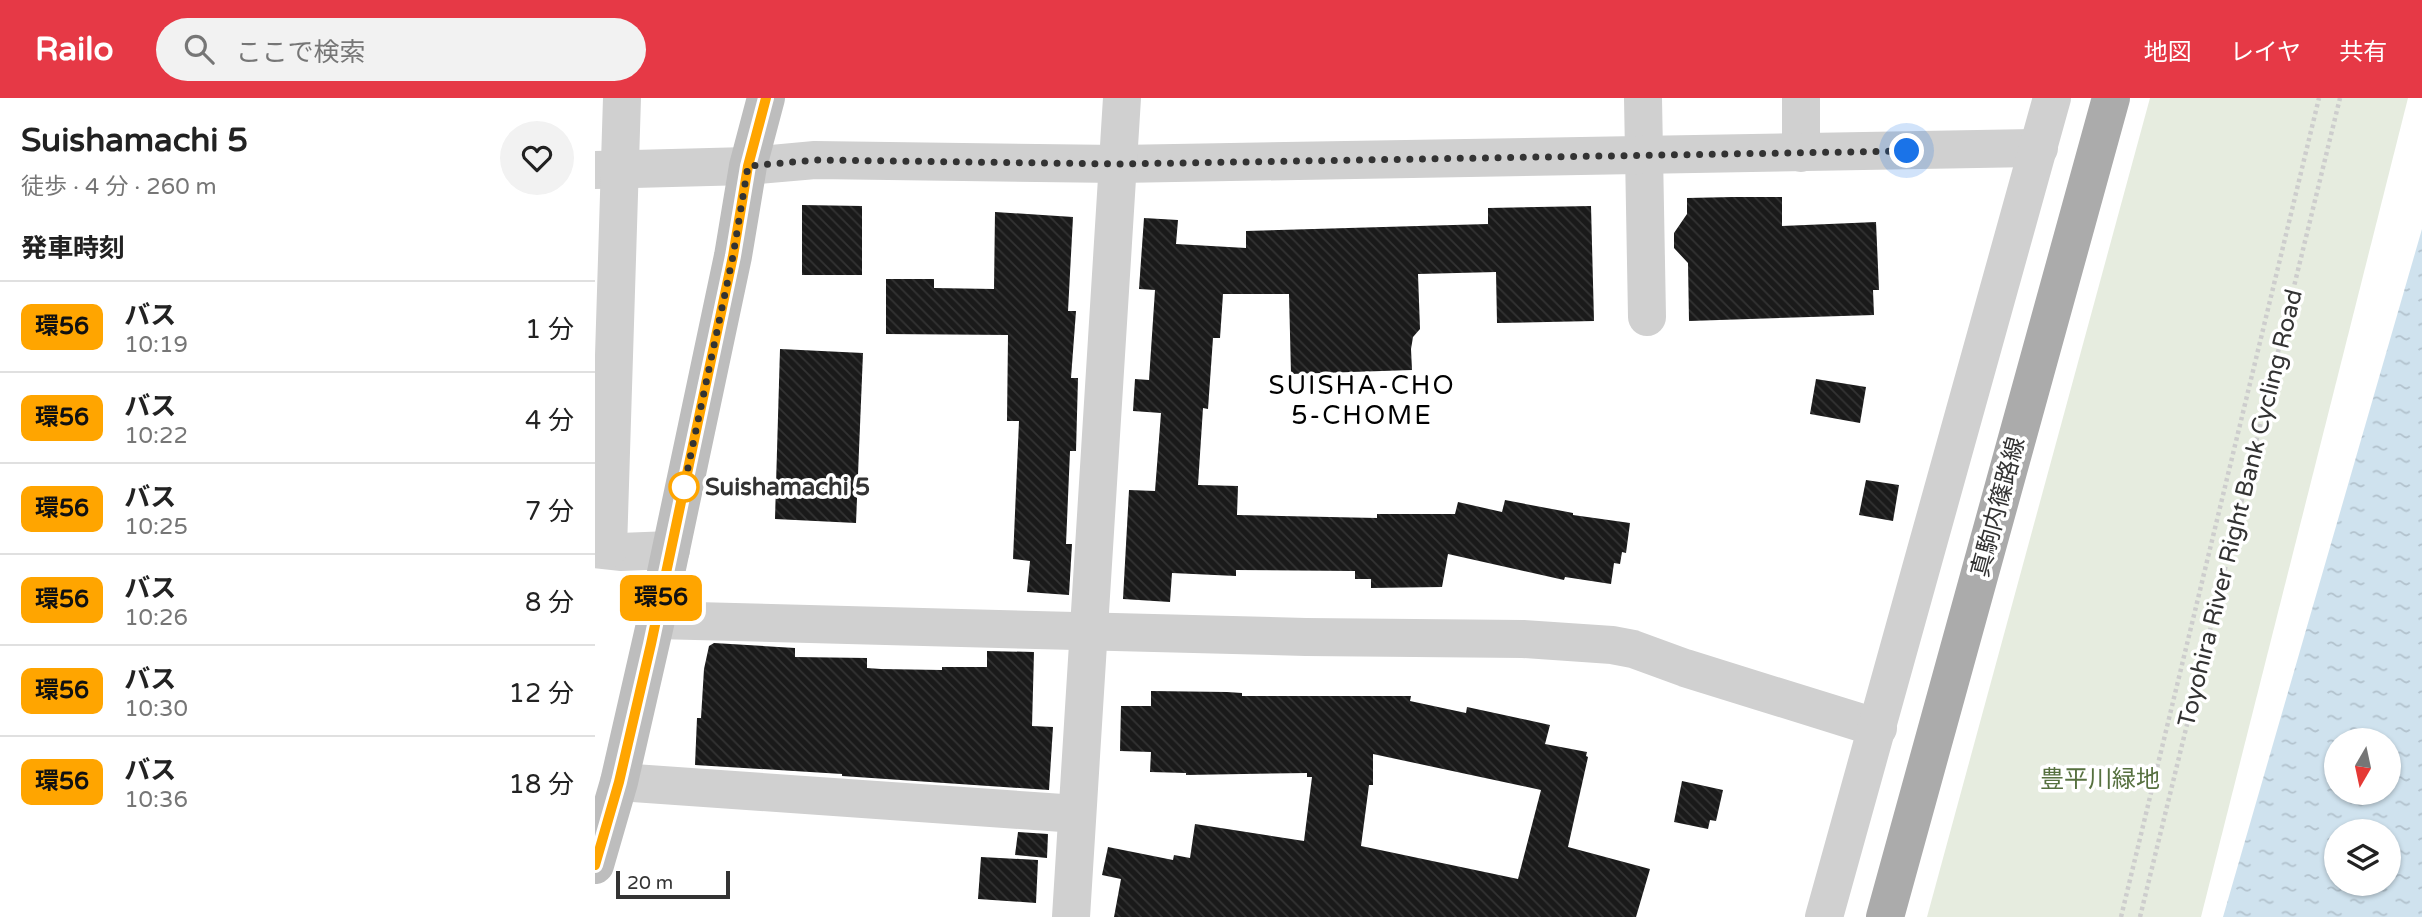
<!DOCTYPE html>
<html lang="ja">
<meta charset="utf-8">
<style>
:root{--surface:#fff;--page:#f2f2f2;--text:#222;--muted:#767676;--line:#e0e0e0;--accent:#e63946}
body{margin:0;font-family:"Varela Round","Noto Sans JP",sans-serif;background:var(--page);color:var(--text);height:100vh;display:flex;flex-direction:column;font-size:26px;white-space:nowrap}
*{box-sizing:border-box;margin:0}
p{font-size:23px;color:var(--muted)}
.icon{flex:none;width:38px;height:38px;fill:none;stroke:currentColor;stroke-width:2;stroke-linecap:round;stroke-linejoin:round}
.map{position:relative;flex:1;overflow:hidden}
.sheet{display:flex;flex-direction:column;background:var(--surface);width:595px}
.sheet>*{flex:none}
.badge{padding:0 14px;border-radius:10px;font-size:24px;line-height:46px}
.needle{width:46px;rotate:189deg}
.fabs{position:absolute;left:1729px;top:630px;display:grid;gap:14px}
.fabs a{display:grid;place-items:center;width:77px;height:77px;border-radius:50%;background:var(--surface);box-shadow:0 2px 5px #0004;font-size:35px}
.scale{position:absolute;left:21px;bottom:18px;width:114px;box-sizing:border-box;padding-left:7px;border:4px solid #333;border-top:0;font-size:19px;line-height:24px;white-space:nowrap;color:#333;-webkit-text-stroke:5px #fff;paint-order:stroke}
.you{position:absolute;width:35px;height:35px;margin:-18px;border:5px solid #fff;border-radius:50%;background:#1a73e8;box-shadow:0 0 0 10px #1a73e833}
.map>.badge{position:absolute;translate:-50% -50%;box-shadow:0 0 0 4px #fff}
h2{padding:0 21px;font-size:26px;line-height:63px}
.round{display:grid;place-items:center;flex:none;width:74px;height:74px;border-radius:37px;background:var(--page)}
.overview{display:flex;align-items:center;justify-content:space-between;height:119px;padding:0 21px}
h1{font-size:33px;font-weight:700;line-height:52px}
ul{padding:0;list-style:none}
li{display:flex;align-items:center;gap:21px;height:91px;padding:0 21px;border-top:2px solid var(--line)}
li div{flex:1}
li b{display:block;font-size:26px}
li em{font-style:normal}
li .badge{min-width:77px;font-weight:700;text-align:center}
header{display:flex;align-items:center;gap:42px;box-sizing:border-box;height:98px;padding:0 35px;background:var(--accent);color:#fff}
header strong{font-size:33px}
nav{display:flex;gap:38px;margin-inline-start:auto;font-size:24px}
.search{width:490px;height:63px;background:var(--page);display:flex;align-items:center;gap:18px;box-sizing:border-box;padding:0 24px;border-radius:38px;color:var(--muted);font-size:26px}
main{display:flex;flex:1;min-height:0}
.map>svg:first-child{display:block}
.green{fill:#e6ecdf}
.water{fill:url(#water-ripples);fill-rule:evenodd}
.building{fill:url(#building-back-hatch);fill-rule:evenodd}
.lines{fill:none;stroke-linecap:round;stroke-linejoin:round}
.path{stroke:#cdcdcd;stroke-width:4.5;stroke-dasharray:3.5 3.5;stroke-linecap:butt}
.street{stroke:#d0d0d0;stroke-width:38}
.secondary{stroke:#bdbdbd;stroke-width:38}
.primary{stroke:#ababab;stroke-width:38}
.line-casing{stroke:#fff;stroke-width:16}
.line{stroke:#ffa500;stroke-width:10}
.walk{stroke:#333;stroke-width:7;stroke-dasharray:0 12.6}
.stop-dot{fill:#fff;stroke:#ffa500;stroke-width:3.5}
.labels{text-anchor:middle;stroke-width:7;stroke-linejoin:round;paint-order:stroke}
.stop-label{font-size:24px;font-weight:bold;fill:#333;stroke:#fff;text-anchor:start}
.street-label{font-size:24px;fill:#333;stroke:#fff}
.park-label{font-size:24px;fill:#56703f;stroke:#fff}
.neighbourhood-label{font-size:26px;letter-spacing:2px;fill:#000;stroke:#fff}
</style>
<header>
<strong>Railo</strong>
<div class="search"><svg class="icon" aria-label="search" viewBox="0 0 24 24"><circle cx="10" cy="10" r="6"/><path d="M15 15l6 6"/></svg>ここで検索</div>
<nav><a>地図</a><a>レイヤ</a><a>共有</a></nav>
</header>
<main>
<section class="sheet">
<div class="overview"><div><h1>Suishamachi 5</h1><p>徒歩 · 4 分 · 260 m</p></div><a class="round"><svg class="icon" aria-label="heart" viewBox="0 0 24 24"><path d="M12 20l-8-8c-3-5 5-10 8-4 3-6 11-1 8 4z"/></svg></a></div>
<h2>発車時刻</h2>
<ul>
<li><span class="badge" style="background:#ffa500;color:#111">環56</span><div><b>バス</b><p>10:19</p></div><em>1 分</em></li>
<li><span class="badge" style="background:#ffa500;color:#111">環56</span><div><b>バス</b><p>10:22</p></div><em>4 分</em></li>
<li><span class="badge" style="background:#ffa500;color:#111">環56</span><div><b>バス</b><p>10:25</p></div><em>7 分</em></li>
<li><span class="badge" style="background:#ffa500;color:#111">環56</span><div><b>バス</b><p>10:26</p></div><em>8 分</em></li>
<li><span class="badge" style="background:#ffa500;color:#111">環56</span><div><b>バス</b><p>10:30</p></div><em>12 分</em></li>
<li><span class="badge" style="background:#ffa500;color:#111">環56</span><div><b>バス</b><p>10:36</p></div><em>18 分</em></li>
</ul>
</section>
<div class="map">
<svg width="1827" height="819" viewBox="0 0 1827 819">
<defs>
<pattern id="water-ripples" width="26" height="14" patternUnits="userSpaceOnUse" patternTransform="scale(1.75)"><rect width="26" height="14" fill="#cfe2ee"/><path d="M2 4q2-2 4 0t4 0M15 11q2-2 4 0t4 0" fill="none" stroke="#b2c2cd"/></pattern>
<pattern id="building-back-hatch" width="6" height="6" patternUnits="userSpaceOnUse" patternTransform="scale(1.75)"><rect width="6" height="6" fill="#1a1a1a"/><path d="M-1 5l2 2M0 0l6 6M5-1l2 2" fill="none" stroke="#333"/></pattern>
</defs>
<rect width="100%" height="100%" fill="#fff"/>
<polygon class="green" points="1555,0 1813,0 1606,819 1332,819"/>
<path class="water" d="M1827,131V819H1628ZM1741,642H1794V695H1741ZM1741,733H1794V786H1741Z"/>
<g class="building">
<polygon points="1138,99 1187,99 1187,128 1281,124 1284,192 1278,192 1279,217 1094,223 1093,165 1079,150 1079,135 1092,116 1092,100"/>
<polygon points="207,107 267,108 267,177 207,177"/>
<polygon points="996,108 999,223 902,225 901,174 823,176 825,231 818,239 816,251 817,272 696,276 694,196 628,196 625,240 618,240 613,311 608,310 603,387 643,388 642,417 782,420 782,416 860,416 863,404 907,414 910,402 978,415 978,417 1035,425 1031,455 1027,454 1025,466 1019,465 1016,486 970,479 969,482 853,456 847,489 776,490 776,481 760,481 760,473 641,472 641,478 577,475 575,504 528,501 534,392 560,393 566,315 538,313 540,281 554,282 560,192 544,191 549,120 583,122 581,146 651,150 651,133 893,126 893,110"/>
<polygon points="400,114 478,119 473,213 481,213 476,280 483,280 481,353 475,353 471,446 477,446 474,497 432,494 435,463 418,461 424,323 412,323 413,237 291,236 291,181 339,181 339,190 399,191"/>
<polygon points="185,251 268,255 261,425 180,421"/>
<polygon points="1221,281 1271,289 1265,325 1215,316"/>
<polygon points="1271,382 1304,387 1298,423 1264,417"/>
<polygon points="119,545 200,550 200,559 272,560 272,570 286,571 347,572 347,569 392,569 392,553 439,554 437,628 458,629 454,692 247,678 247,676 100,667 102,620 106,620 109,571 114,548"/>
<path d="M556,593L632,594L647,595V598H816L815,603L871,615L872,609L955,627L950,646L992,654L991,658L993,659L973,749L1055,771L1041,819H519L526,781L507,777L513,749L578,762L579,757L595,760L600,726L709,743L717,679H712V675L591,677V675L555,674L556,654L525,653L526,608H556ZM778,656L946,692L923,781L766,748L774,687H778Z"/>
<polygon points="1087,683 1128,692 1121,723 1115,722 1113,731 1079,724"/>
<polygon points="423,734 453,736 452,760 420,757"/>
<polygon points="386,759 443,762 441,805 383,801"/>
</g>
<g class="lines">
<g class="path">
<polyline points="1526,819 1724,0"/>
<polyline points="1545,819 1745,0"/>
</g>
<g class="street">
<polyline points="1048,0 1052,219"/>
<polyline points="1206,0 1206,55"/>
<polyline points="0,72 153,68 220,62 524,66 1444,50"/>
<polyline points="0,451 25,454 76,452"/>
<polyline points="13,451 27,0"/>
<polyline points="61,522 711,539 928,541 1017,547 1038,551 1090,570 1283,630"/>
<polyline points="24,684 482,716"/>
<polyline points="476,819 527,0"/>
<polyline points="1229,819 1457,0"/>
</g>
<polyline class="secondary" points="0,767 24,684 61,522 138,158 153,68 171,0"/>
<polyline class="primary" points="1290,819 1516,0"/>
</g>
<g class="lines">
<defs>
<polyline id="line" points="0,767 24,684 56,546 138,158 153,68 171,0"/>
</defs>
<use href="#line" class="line-casing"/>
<use href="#line" class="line"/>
<polyline class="walk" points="89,389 87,398 138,158 153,68 220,62 524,66 1312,53"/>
</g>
<circle class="stop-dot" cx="89" cy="389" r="14"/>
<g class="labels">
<g class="stop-label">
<text x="110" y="397">Suishamachi 5</text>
</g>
<g class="street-label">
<text transform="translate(1403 409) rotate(-75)" y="8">真駒内篠路線</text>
<text transform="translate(1645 410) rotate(-76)" y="8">Toyohira River Right Bank Cycling Road</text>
</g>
<g class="park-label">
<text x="1505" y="689">豊平川緑地</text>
</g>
<g class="neighbourhood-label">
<text x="767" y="296">SUISHA-CHO<tspan x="767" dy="30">5-CHOME</tspan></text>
</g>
</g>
</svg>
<div class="fabs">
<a><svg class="needle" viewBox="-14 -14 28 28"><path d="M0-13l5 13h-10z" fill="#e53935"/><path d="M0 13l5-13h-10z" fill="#767676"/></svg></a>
<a><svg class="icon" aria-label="layers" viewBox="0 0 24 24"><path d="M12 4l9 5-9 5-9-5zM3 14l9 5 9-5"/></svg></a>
</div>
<div class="scale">20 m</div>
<div class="you" style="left:1312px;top:53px"></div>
<b class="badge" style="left:66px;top:500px;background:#ffa500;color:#111">環56</b>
</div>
</main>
